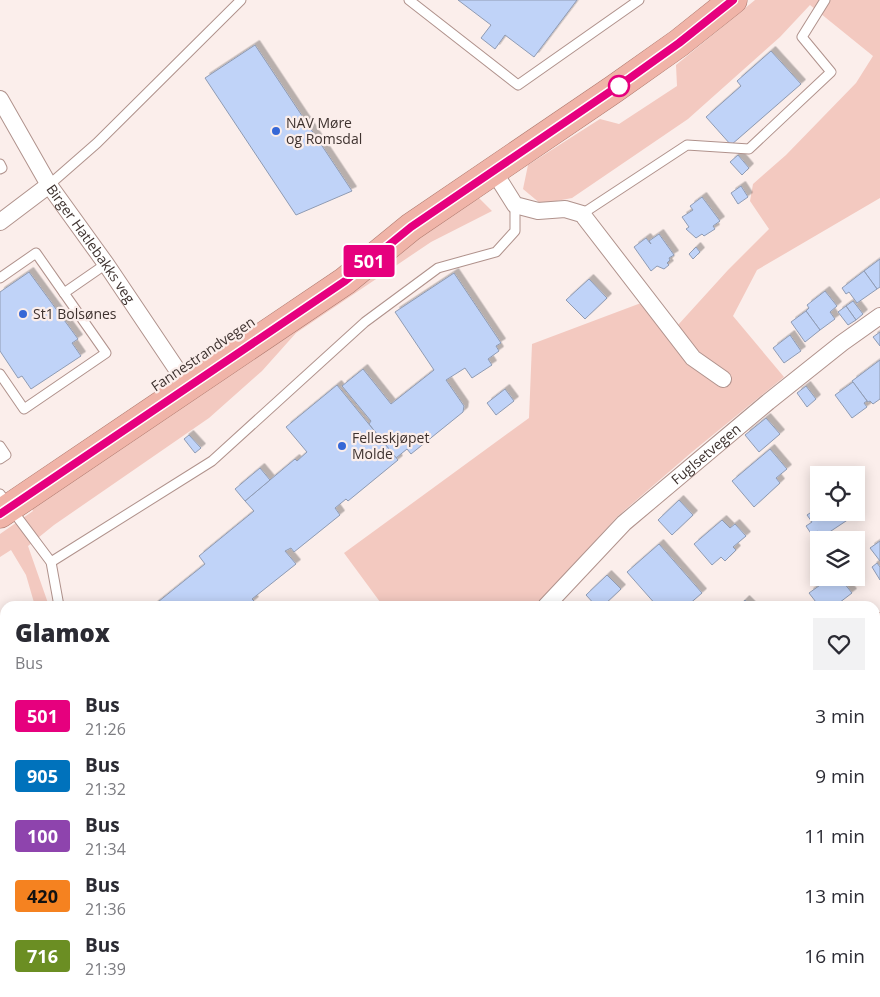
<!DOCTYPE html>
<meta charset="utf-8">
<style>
:root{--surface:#fff;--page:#f2f2f3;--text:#2b2b33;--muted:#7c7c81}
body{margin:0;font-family:"Open Sans",sans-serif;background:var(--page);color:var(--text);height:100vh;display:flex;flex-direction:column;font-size:19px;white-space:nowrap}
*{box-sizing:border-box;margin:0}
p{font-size:16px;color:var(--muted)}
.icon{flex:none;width:28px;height:28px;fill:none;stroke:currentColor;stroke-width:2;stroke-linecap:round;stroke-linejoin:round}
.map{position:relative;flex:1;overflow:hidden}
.side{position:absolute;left:0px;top:601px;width:880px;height:396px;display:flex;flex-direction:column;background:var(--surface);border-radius:15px 15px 0 0;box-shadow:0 2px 12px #0003}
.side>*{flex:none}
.badge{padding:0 10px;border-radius:4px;font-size:18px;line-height:32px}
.tools{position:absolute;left:810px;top:466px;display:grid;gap:10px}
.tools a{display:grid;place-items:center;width:55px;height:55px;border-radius:0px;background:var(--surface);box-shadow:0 2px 12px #0003;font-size:25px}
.map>.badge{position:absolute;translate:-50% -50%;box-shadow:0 0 0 2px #fff}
.round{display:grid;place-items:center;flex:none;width:52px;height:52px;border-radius:0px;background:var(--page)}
.overview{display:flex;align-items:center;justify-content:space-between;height:85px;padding:0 15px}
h1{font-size:24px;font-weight:800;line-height:38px}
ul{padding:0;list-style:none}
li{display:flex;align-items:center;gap:15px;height:60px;padding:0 15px}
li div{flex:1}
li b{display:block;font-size:19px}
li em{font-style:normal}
li .badge{min-width:55px;font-weight:700;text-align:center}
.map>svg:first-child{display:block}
.green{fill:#f3c9c0}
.building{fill:#c0d3f8;stroke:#8f9bb3;filter:url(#shadow)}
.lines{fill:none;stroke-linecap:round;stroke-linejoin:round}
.service-casing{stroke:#b0928c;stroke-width:11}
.minor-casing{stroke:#b0928c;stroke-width:18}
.primary-casing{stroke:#af7a6f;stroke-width:28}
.trunk-casing{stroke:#af7a6f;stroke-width:29}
.service{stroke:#fff;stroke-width:9}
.minor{stroke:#fff;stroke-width:16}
.primary{stroke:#f4c7be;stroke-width:26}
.trunk{stroke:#f0b4a8;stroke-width:28}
.line-casing{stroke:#fff;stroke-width:11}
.line{stroke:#e6007e;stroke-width:8}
.stop-dot{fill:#fff;stroke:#e6007e;stroke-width:2.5}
.poi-dot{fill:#3667d6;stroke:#fbeeeb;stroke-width:2}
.labels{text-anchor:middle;stroke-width:4.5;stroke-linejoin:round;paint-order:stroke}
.poi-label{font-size:14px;fill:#3e322f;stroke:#fbeeeb;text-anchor:start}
.street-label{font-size:14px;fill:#3e322f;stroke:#fbeeeb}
</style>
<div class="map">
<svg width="880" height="997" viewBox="0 0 880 997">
<defs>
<filter id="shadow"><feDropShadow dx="4.5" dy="-4.5" stdDeviation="0" flood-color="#0004"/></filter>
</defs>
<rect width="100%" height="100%" fill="#fbeeeb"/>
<g class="green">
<polygon points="755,0 880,0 880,198 757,270 733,316 784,377 692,452 618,516 535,606 383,606 344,553 529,418 532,344 641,303 668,336 728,270 769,229 750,201 753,184 786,155 856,83 873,56 810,5 780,37 688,119 572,198 541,204 523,189 528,165 600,119 619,124 677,86 676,65"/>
<polygon points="479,198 492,211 431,242 296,333 262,371 209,418 54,525 28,546 49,606 35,606 26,575 11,550 0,557 0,534 33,511 30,504 445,219"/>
<polygon points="5,814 5,872 0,875 0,818"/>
<polygon points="55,993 188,993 179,997 58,997"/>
</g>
<g class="building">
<polygon points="458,0 577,0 534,57 505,35 495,49 481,38 491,25"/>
<polygon points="255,45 352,191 296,215 205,78"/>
<polygon points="771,51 801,84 731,145 706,117 741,86 737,81"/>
<polygon points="738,155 749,168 742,175 730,162"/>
<polygon points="741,186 748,197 738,204 731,193"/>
<polygon points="702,197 720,221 713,226 715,229 704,236 702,234 696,238 686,229 689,227 682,217 693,210 690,206"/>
<polygon points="659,234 674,255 669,258 670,260 667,263 669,265 664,269 657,266 651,271 634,247 646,238 651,244 649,241"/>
<polygon points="696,247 700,252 693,259 689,254"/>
<polygon points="880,259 880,287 877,289 864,271"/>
<polygon points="864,271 877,289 857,303 849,292 846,294 842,288"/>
<polygon points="29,272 78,339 72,343 81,356 31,389 22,376 18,378 0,351 0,292"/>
<polygon points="454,273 501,343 496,346 499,351 488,359 492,365 472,378 465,368 446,380 464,406 463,412 411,454 407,449 396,458 369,424 371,421 342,386 363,369 391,404 434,370 395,312"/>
<polygon points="589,279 607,298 585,319 566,300"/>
<polygon points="825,291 837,306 830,312 835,319 820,330 806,311 809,308 807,305"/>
<polygon points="853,301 863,314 856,320 846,306"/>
<polygon points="846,306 856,320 848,325 838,312"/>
<polygon points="806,311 820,330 805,342 791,322"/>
<polygon points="880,332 880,346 873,337"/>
<polygon points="790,335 801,351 784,363 773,348"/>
<polygon points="880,360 880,399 873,404 870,401 868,402 852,381"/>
<polygon points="853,382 867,401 864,403 867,407 852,418 835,395"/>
<polygon points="337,385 398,460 348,501 346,499 335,508 340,515 294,552 291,548 285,551 296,564 252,599 254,601 248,606 153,606 205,564 199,556 254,511 245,501 295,459 297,461 307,452 286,427"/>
<polygon points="806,386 816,399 807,407 797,393"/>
<polygon points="505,389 514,401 496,415 487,403"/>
<polygon points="766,418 780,434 759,452 745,435"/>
<polygon points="189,435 201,448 195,453 184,439"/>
<polygon points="770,449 787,469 776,478 780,483 754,507 732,481"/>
<polygon points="260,468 270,480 245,501 235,489"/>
<polygon points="679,500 693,515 672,535 658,520"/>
<polygon points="819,507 819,512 853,512 850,515 852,517 822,537 818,531 812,535 806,526 812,522 807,515"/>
<polygon points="722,520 730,528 735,524 746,536 733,547 736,550 725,561 721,557 712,565 694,544"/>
<polygon points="880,541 880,561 870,548"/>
<polygon points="659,544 702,593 687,606 657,606 627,572"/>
<polygon points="877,563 880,567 880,580 872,567"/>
<polygon points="607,575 621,589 603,606 596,606 586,595"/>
<polygon points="830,578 840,578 852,593 835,606 819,606 809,593"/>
<polygon points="745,600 751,606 739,606"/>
<polygon points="0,727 5,733 5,757 0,761"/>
<polygon points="875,745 880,749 880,770 875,777"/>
<polygon points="875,788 880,792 880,811 875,807"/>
<polygon points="373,992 383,992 389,997 370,997"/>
<polygon points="430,992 457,992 454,997 434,997"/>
<polygon points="527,992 557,992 557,993 554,997 524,997"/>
<polygon points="691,992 760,992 755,996 753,993 747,997 693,997"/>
<polygon points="804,992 837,992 833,997 800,997"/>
</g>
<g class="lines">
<defs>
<g id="service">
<polyline points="409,0 518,85 639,0"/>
<polyline points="0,164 2,168 0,169"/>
<polyline points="49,185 97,143 241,0"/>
<polyline points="582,214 687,145 749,149 831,72 802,37 825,0"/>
<polyline points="0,278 36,253 64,293"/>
<polyline points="0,374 24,409 106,353 64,293 106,264"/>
<polyline points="0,446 6,455 0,459"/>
<polyline points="0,494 51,562 59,606"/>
<polyline points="51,562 212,461 365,322 438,268 496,252 515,231 515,205"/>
<polyline points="0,656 5,666"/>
<polyline points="0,784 5,779"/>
<polyline points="875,830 880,824"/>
<polyline points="875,861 880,864"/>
<polyline points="0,973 5,974"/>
</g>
<g id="minor">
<path id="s1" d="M0,99L49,185L106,264L188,386"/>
<polyline points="493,170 515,205 538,211 565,209 582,214 693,358 723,379"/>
<polyline points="0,222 49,185"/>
<path id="s2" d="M546,606L624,523L768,402L842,343L880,316"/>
<polyline points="875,705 880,709"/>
</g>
<g id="primary">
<polyline points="875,630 880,626"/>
<polyline points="601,997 603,992"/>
</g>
<polyline id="trunk" points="0,514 345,281 411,227 614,89 679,43 733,0"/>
</defs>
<use href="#service" class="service-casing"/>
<use href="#minor" class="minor-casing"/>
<use href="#primary" class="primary-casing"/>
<use href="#trunk" class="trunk-casing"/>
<use href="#service" class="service"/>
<use href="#minor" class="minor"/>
<use href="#primary" class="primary"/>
<use href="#trunk" class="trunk"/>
</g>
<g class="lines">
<defs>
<polyline id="line" points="0,514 345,281 411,227 630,78 679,43 733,0"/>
</defs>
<use href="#line" class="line-casing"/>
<use href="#line" class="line"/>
</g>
<circle class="stop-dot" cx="619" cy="86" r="10"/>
<g class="poi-dot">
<circle cx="276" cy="131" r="5"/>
<circle cx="23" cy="314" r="5"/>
<circle cx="342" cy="446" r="5"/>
</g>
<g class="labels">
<g class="poi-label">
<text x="286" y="128">NAV Møre<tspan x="286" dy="16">og Romsdal</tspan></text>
<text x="33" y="319">St1 Bolsønes</text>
<text x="352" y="443">Felleskjøpet<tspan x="352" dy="16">Molde</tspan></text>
</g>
<g class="street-label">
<text dy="5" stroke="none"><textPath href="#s1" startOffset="171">Birger Hatlebakks veg</textPath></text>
<text transform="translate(203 354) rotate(-34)" y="5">Fannestrandvegen</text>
<text dy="5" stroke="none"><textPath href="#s2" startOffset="221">Fuglsetvegen</textPath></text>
</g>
</g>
</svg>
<div class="tools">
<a><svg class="icon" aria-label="locate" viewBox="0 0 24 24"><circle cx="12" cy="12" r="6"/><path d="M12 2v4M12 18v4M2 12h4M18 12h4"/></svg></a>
<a><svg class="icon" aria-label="layers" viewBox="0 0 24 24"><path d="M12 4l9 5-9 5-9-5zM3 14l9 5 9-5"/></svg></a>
</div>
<b class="badge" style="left:369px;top:261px;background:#e6007e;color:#fff">501</b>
<section class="side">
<div class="overview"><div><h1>Glamox</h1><p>Bus</p></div><a class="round"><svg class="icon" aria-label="heart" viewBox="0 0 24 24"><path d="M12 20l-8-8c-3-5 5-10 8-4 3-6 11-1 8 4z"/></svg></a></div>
<ul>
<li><span class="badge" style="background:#e6007e;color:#fff">501</span><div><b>Bus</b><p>21:26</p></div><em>3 min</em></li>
<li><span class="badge" style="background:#0072bc;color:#fff">905</span><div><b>Bus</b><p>21:32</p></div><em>9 min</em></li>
<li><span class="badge" style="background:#8e44ad;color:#fff">100</span><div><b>Bus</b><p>21:34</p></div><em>11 min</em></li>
<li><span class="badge" style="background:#f58220;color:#111">420</span><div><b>Bus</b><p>21:36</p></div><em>13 min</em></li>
<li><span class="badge" style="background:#6b8e23;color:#fff">716</span><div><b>Bus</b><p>21:39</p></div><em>16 min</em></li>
</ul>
</section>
</div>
